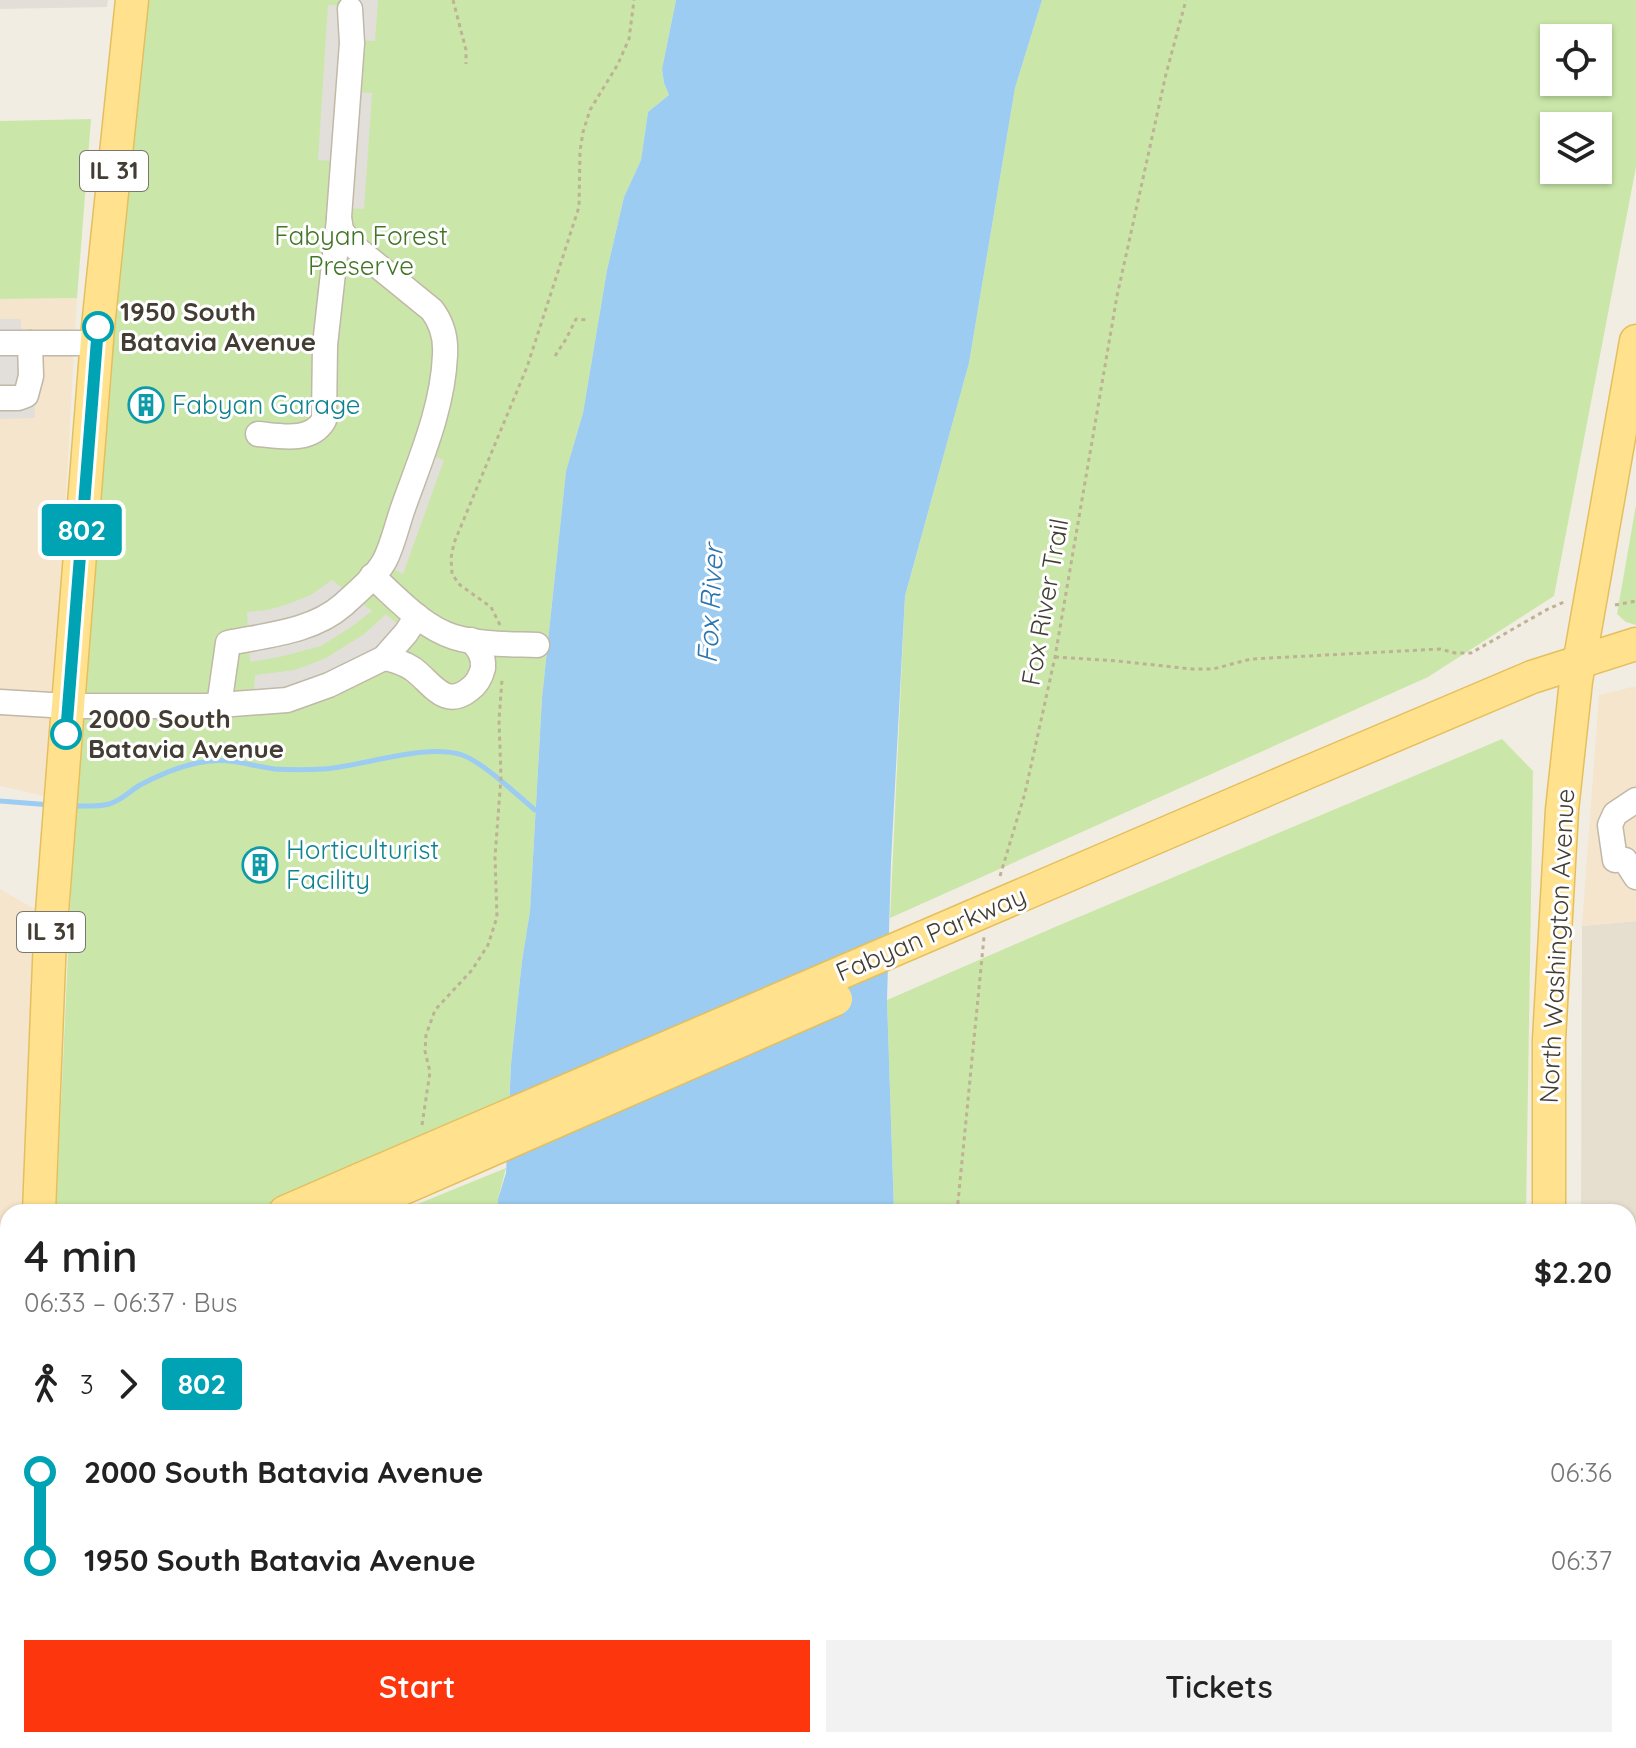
<!DOCTYPE html>
<meta charset="utf-8">
<style>
:root{--surface:#fff;--page:#f2f2f2;--text:#222;--muted:#767676;--accent:#fe360d}
body{margin:0;font-family:Quicksand,sans-serif;background:var(--page);color:var(--text);height:100vh;display:flex;flex-direction:column;font-size:30px;white-space:nowrap}
*{box-sizing:border-box;margin:0}
p{font-size:26px;color:var(--muted)}
.icon{flex:none;width:44px;height:44px;fill:none;stroke:currentColor;stroke-width:2;stroke-linecap:round;stroke-linejoin:round}
.map{position:relative;flex:1;overflow:hidden}
.details{position:absolute;left:0px;top:1204px;width:1636px;height:544px;display:flex;flex-direction:column;background:var(--surface);border-radius:24px 24px 0 0;box-shadow:0 2px 6px #0004}
.details>*{flex:none}
.badge{padding:0 16px;border-radius:6px;font-size:28px;line-height:52px}
.tools{position:absolute;left:1540px;top:24px;display:grid;gap:16px}
.tools a{display:grid;place-items:center;width:72px;height:72px;border-radius:0px;background:var(--surface);box-shadow:0 2px 6px #0004;font-size:40px}
.map>.badge{position:absolute;translate:-50% -50%;box-shadow:0 0 0 4px #fff}
.legs{display:flex;align-items:center;gap:12px;height:88px;padding:0 24px;font-size:26px}
.legs p{margin-inline-start:auto}
.overview{display:flex;align-items:center;justify-content:space-between;height:136px;padding:0 24px}
h1{font-size:44px;font-weight:600;line-height:60px}
.button{display:flex;gap:16px;margin-top:auto;padding:16px 24px}
.button a{flex:1;height:92px;border-radius:0px;background:var(--accent);color:#fff;font-size:32px;font-weight:600;line-height:92px;text-align:center}
.button a+a{background:var(--page);color:var(--text)}
ul{padding:0 24px;list-style:none}
li{display:flex;align-items:center;gap:28px;height:88px;font-size:30px}
li i{display:grid;place-items:center;width:12px;height:100%;margin:0 10px;background:currentColor}
li i::after{content:'';width:20px;height:20px;margin:-10px;border:6px solid;border-radius:50%;background:var(--surface)}
li p{margin-inline-start:auto}
li:first-child i{background:linear-gradient(#0000 50%,currentColor 0)}
li:last-child i{background:linear-gradient(currentColor 50%,#0000 0)}
.map>svg:first-child{display:block}
.residential{fill:#e6dfd0}
.commercial{fill:#f5e5cc}
.industrial{fill:#e3ded8}
.green{fill:#cae7a9;fill-rule:evenodd}
.parking{fill:#e2dfdb}
.water{fill:#9cccf1}
.lines{fill:none;stroke-linecap:round;stroke-linejoin:round}
.stream{stroke:#9cccf1;stroke-width:5}
.minor-casing{stroke:#c0b8a8;stroke-width:27}
.major-casing{stroke:#e5bf5d;stroke-width:35}
.path{stroke:#bfb196;stroke-width:3;stroke-dasharray:4 4;stroke-linecap:butt}
.minor{stroke:#fff;stroke-width:24}
.major{stroke:#ffe18e;stroke-width:32}
.major-bridge-casing{stroke:#e5bf5d;stroke-width:35;stroke-linecap:butt}
.major-bridge{stroke:#ffe18e;stroke-width:32}
.line-1-casing{stroke:#fff;stroke-width:18}
.line-1{stroke:#00a3b4;stroke-width:12}
.stop-1-dot{fill:#fff;stroke:#00a3b4;stroke-width:4}
.labels{text-anchor:middle;stroke-width:6;stroke-linejoin:round;paint-order:stroke}
.shield{fill:#fff;stroke:#7b7770;stroke-width:2}
.shield-label{font-size:24px;font-weight:bold;fill:#433d33}
.park-label{font-size:26px;fill:#427526;stroke:#fff}
.stop-label{font-size:26px;font-weight:bold;fill:#433d33;stroke:#fff;text-anchor:start}
.culture-label{font-size:26px;fill:#0d838f;stroke:#fff;text-anchor:start}
.street-label{font-size:26px;fill:#433d33;stroke:#fff}
.water-label{font-size:28px;font-style:italic;fill:#2b75b0;stroke:#fff}
</style>
<div class="map">
<svg width="1636" height="1748" viewBox="0 0 1636 1748">
<rect width="100%" height="100%" fill="#f2ede2"/>
<g class="residential">
<polygon points="1636,921 1636,1748 1579,1748 1579,1740 1628,1740 1628,1212 1581,1212 1582,926"/>
<polygon points="0,1387 4,1389 8,1436 8,1740 42,1740 42,1748 0,1748"/>
</g>
<g class="commercial">
<polygon points="77,298 49,797 0,786 0,299"/>
<polygon points="1636,686 1636,921 1582,926 1599,695"/>
<polygon points="0,889 43,914 31,1212 8,1212 8,1311 0,1312"/>
</g>
<polygon class="industrial" points="0,0 108,0 107,7 0,9"/>
<g class="green">
<polygon points="146,0 676,0 662,69 664,83 669,95 648,112 641,160 624,197 607,270 583,413 566,471 542,698 530,911 522,961 511,1064 509,1102 254,1212 56,1212 80,696 92,481"/>
<path d="M1042,0H1636V167L1554,596L1428,677L890,918L905,596L969,363L1015,88ZM1554,38H1598V82H1554ZM1554,126H1598V170H1554Z"/>
<polygon points="91,119 77,298 0,299 0,121"/>
<polygon points="1636,505 1636,625 1626,622 1617,614"/>
<polygon points="1502,739 1533,771 1526,1212 894,1212 887,1000 1055,927"/>
<polygon points="506,1168 498,1199 498,1212 398,1212"/>
<polygon points="104,1740 496,1740 498,1748 104,1748"/>
</g>
<g class="parking">
<polygon points="344,0 378,0 375,41 357,40 353,92 372,93 364,209 329,207 332,161 318,160 328,5 344,6"/>
<polygon points="0,319 21,319 21,328 25,333 33,333 35,418 0,419"/>
<polygon points="430,455 444,460 403,574 390,567"/>
<polygon points="332,580 372,611 351,627 321,646 279,657 250,662 247,612 268,610 288,604 311,595"/>
<polygon points="386,614 399,625 376,648 365,656 315,679 283,687 254,690 255,675 295,670 326,658 363,635"/>
<rect x="1153" y="1740" width="113" height="8"/>
</g>
<g class="water">
<polygon points="676,0 1042,0 1015,88 969,363 905,596 891,862 887,1000 894,1212 498,1212 498,1199 506,1173 511,1064 522,961 530,911 542,698 566,471 583,413 607,270 624,197 641,160 648,112 669,95 664,83 662,69"/>
<polygon points="496,1740 880,1740 888,1748 498,1748"/>
</g>
<g class="lines">
<g class="stream">
<polyline points="0,801 51,805"/>
<path d="M73,806C85,806 97,807 109,804C121,801 130,791 140,785C157,776 178,767 197,763C227,756 246,765 275,769C290,770 308,770 324,769C363,766 426,743 462,755C483,762 517,795 535,810"/>
</g>
<defs>
<g id="minor">
<polyline points="0,343 97,343"/>
<polyline points="0,398 18,398 26,395 31,376 30,343"/>
<path d="M258,434C280,436 311,443 324,420L325,345L339,219"/>
<path d="M372,576C397,598 422,627 454,637C480,645 510,644 537,645"/>
<path d="M384,658C395,660 404,663 413,669C432,683 445,710 470,689C477,684 481,676 483,668C484,656 479,649 471,640"/>
<polyline points="0,702 68,706 206,706 287,700 329,685 384,658 406,633 417,616"/>
<path d="M219,706L228,643C267,635 312,632 343,605C357,592 376,577 385,560C393,544 397,525 403,508C420,460 443,408 445,355C446,339 442,323 432,310L351,244L341,230L339,217L352,43L350,9"/>
<polyline points="1615,860 1610,825 1615,814 1636,800"/>
<polyline points="1625,860 1636,877"/>
<polyline points="1249,1748 1263,1740"/>
<polyline points="1450,1748 1463,1740"/>
</g>
<g id="major">
<polyline points="1301,775 1532,677 1636,644"/>
<polyline points="39,1212 50,938 68,706 98,327 132,0"/>
<polyline points="285,1212 361,1179"/>
<polyline points="353,1212 374,1201"/>
<polyline points="1549,1212 1549,1040 1562,810 1576,681 1636,341"/>
<polyline points="0,1321 8,1321"/>
<polyline points="0,1347 8,1346"/>
<polyline points="69,1740 70,1748"/>
<polyline points="1549,1740 1549,1748"/>
</g>
</defs>
<use href="#minor" class="minor-casing"/>
<use href="#major" class="major-casing"/>
<g class="path">
<polyline points="453,0 466,50 466,64"/>
<polyline points="555,356 566,339 576,319 588,320"/>
<polyline points="1615,605 1636,601"/>
<polyline points="500,625 491,607 460,585 452,574 451,558 454,543 527,367 579,207 580,151 583,132 590,110 618,64 629,39 634,0"/>
<polyline points="1055,657 1117,661 1192,669 1213,669 1251,659 1440,649 1455,653 1471,653 1548,609 1564,602"/>
<polyline points="1000,876 1025,793 1055,657 1117,296 1166,74 1186,0"/>
<polyline points="422,1125 430,1072 425,1051 426,1035 435,1010 472,970 488,945 497,917 495,857 501,777 499,720 502,680"/>
<polyline points="957,1212 984,937"/>
<polyline points="0,1380 2,1382 8,1380"/>
<polyline points="417,1740 419,1748"/>
<polyline points="966,1740 968,1748"/>
</g>
<use href="#minor" class="minor"/>
<use href="#major" class="major"/>
<defs>
<g id="major-bridge">
<polyline points="361,1179 1301,775"/>
<polyline points="374,1201 836,999"/>
</g>
</defs>
<use href="#major-bridge" class="major-bridge-casing"/>
<use href="#major-bridge" class="major-bridge"/>
</g>
<g class="lines">
<defs>
<polyline id="line-1" points="66,734 98,327"/>
</defs>
<use href="#line-1" class="line-1-casing"/>
<use href="#line-1" class="line-1"/>
</g>
<defs>
<symbol id="building-ring" viewBox="-11 -11 22 22"><circle r="9.5" fill="#fff" stroke="#0f9aa8" stroke-width="1.5"/><path d="M-4-6H4V6H1V3H-1V6H-4ZM-2.5-4.3h1.7v1.8h-1.7ZM.8-4.3h1.7v1.8H.8ZM-2.5-1h1.7V.8h-1.7ZM.8-1h1.7V.8H.8Z" fill="#0f9aa8"/></symbol>
</defs>
<g fill-rule="evenodd">
<use href="#building-ring" x="126" y="385" width="40" height="40"/>
<use href="#building-ring" x="240" y="845" width="40" height="40"/>
</g>
<g class="stop-1-dot">
<circle cx="98" cy="327" r="14"/>
<circle cx="66" cy="734" r="14"/>
</g>
<g class="labels">
<g class="shield">
<rect x="80" y="151" width="68" height="40" rx="6"/>
<rect x="17" y="912" width="68" height="40" rx="6"/>
</g>
<g class="shield-label">
<text x="114" y="179">IL 31</text>
<text x="51" y="940">IL 31</text>
</g>
<g class="park-label">
<text x="361" y="245">Fabyan Forest<tspan x="361" dy="30">Preserve</tspan></text>
</g>
<g class="stop-label">
<text x="120" y="321">1950 South<tspan x="120" dy="30">Batavia Avenue</tspan></text>
<text x="88" y="728">2000 South<tspan x="88" dy="30">Batavia Avenue</tspan></text>
</g>
<g class="culture-label">
<text x="172" y="414">Fabyan Garage</text>
<text x="286" y="859">Horticulturist<tspan x="286" dy="30">Facility</tspan></text>
</g>
<g class="street-label">
<text transform="translate(1045 602) rotate(-80)" y="9">Fox River Trail</text>
<text transform="translate(931 934) rotate(-23)" y="9">Fabyan Parkway</text>
<text transform="translate(1557 946) rotate(-87)" y="9">North Washington Avenue</text>
</g>
<g class="water-label">
<text transform="translate(710 604) rotate(-87)" y="10">Fox River</text>
</g>
</g>
</svg>
<div class="tools">
<a><svg class="icon" aria-label="locate" viewBox="0 0 24 24"><circle cx="12" cy="12" r="6"/><path d="M12 2v4M12 18v4M2 12h4M18 12h4"/></svg></a>
<a><svg class="icon" aria-label="layers" viewBox="0 0 24 24"><path d="M12 4l9 5-9 5-9-5zM3 14l9 5 9-5"/></svg></a>
</div>
<b class="badge" style="left:82px;top:530px;background:#00a3b4;color:#fff">802</b>
<section class="details">
<div class="overview"><div><h1>4 min</h1><p>06:33 – 06:37 · Bus</p></div><b>$2.20</b></div>
<div class="legs"><svg class="icon" aria-label="walk" viewBox="0 0 24 24"><circle cx="13" cy="4" r="2"/><path d="M13 8l-2 6 4 7M11 14l-3 7M7 12l3-4h3l4 4"/></svg>3<svg class="icon" aria-label="forward" viewBox="0 0 24 24"><path d="M9 5l7 7-7 7"/></svg><b class="badge" style="background:#00a3b4;color:#fff">802</b></div>
<ul>
<li><i style="color:#00a3b4"></i><b>2000 South Batavia Avenue</b><p>06:36</p></li>
<li><i style="color:#00a3b4"></i><b>1950 South Batavia Avenue</b><p>06:37</p></li>
</ul>
<div class="button"><a>Start</a><a>Tickets</a></div>
</section>
</div>
